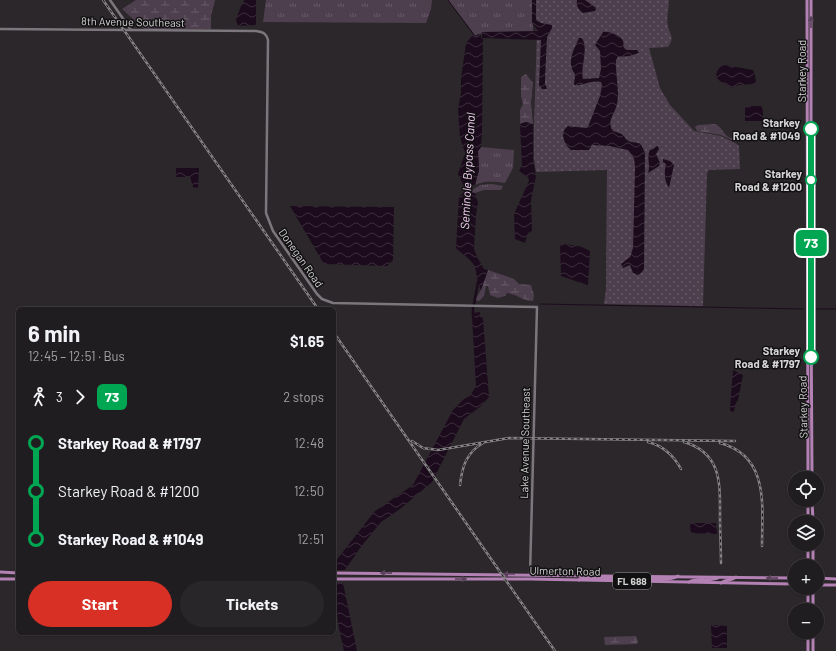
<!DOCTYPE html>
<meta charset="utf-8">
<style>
:root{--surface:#201d20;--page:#282629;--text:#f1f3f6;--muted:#a2a2a5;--line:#3d3b3e;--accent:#d93025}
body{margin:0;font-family:Barlow,sans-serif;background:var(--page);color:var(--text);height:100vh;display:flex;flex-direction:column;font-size:15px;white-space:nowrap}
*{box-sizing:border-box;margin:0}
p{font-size:13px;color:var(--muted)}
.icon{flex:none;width:22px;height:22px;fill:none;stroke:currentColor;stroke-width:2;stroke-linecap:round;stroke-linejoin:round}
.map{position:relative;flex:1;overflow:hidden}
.panel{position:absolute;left:16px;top:307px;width:320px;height:328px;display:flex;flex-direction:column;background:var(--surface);border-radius:6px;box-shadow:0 1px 3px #0004,0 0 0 1px var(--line)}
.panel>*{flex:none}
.badge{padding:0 8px;border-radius:6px;font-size:14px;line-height:26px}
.fabs{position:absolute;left:788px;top:471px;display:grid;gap:8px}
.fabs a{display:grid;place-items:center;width:36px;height:36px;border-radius:50%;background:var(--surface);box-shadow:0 1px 3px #0004,0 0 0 1px var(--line);font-size:20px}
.map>.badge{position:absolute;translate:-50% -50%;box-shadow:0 0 0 2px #fff}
.legs{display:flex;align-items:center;gap:6px;height:44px;padding:0 12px;font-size:13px}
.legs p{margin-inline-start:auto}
.head{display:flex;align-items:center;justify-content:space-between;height:68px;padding:0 12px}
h1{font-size:22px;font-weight:700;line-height:30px}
.cta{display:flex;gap:8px;margin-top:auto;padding:8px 12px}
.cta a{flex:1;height:46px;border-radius:24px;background:var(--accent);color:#fff;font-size:16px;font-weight:700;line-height:46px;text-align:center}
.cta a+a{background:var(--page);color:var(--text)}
ul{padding:0 12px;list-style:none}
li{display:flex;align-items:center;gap:14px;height:48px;font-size:15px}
li i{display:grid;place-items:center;width:6px;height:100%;margin:0 5px;background:currentColor}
li i::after{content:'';width:10px;height:10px;margin:-5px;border:3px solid;border-radius:50%;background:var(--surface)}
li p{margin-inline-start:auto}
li:first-child i{background:linear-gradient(#0000 50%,currentColor 0)}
li:last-child i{background:linear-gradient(currentColor 50%,#0000 0)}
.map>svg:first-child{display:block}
.grass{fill:url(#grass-dots)}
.wetland{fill:url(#wetland-marsh)}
.park{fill:url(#park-tufts)}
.water{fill:url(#water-waves)}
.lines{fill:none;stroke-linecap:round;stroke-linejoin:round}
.stream{stroke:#1c0b1c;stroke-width:1}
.canal{stroke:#1c0b1c;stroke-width:2.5}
.minor{stroke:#7c777c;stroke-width:2.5}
.major{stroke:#b481b4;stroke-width:3}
.rail-casing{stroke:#868386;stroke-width:2.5}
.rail{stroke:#121112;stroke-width:1;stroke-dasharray:3;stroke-linecap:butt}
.oneway{fill:#5b435b}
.line-1-casing{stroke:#fff;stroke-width:9}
.line-1{stroke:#00a651;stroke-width:6}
.stop-1-dot{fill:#fff;stroke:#00a651;stroke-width:2}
.labels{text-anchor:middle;stroke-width:3;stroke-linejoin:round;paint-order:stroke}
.shield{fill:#121112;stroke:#9a999a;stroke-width:1}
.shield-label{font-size:10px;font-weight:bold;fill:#d5d3d5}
.street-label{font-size:11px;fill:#d5d3d5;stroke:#121112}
.stop-label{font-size:11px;font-weight:bold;fill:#d5d3d5;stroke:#121112;text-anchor:end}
.water-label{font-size:12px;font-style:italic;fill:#fcd2fc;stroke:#121112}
</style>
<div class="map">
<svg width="836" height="651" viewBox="0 0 836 651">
<defs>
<pattern id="grass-dots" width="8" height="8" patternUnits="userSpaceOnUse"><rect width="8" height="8" fill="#4e3f4e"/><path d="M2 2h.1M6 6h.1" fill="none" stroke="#675a67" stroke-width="1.8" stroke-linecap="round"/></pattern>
<pattern id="wetland-marsh" width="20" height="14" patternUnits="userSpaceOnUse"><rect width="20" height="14" fill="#4e3f4e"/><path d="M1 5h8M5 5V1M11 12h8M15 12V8" fill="none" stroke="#675a67"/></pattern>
<pattern id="park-tufts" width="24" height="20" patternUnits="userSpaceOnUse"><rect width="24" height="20" fill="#4e3f4e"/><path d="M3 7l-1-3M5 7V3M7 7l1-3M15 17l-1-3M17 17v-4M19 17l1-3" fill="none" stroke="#675a67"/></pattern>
<pattern id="water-waves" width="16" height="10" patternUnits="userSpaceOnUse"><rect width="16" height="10" fill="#1c0b1c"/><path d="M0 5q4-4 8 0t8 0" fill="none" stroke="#3c2e3c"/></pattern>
</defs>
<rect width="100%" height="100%" fill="#2b272b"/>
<path class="grass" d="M535,0H669C669,8 666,18 668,26C670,36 675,37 668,47L649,48L660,88L670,105L694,131L721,136L735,143L739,146L740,169L709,170L707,173L703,306L604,304L606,289L607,170L536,172L534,159V126L537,31Z"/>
<g class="wetland">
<polygon points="136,0 215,0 211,16 211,29 144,29 122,9"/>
<polygon points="526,74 533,83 531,103 533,124 526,122 520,124 520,110 523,104 521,96 521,77"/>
<path d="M715,124C723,127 723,137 734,139L736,142L721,135L697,131L695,127L698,125Z"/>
<path d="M488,270L514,279L519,284L531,285L534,295L533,301C524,301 516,294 507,293L505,296L498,298L490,295L488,286H486L484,296L479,301L475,300L481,290Z"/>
<polygon points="636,636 638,641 637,644 605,645 604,637"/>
</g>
<g class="park">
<polygon points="266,0 432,0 431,9 426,23 263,22"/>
<polygon points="448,0 532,0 533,32 485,32 475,35"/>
<path d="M481,147L514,150L513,168L505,183C497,182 488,181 481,183C475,184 471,188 465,188L475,185L479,170L478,151Z"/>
<polygon points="492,184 503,186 501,190 484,190 475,193 465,192 465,191 471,191 480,185"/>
</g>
<g class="water">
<polygon points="244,0 256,0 256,25 238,26 236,20 241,6 243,4"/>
<polygon points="532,0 536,0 536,20 541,23 552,25 552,28 547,37 545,80 545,85 546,86 547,89 542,89 539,85 541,40 482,38 482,32 538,31 532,23"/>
<path d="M577,0H585L596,8L595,11L583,13C578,9 576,6 577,0Z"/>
<path d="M603,32C609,31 621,35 623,41C624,44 623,46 624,48L627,50H637L639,53L629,56L618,57L616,60C615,73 620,91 617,104C615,114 606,121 613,131L622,134L627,140L631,142L638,143L641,144L645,153L644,269L642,272L638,275L633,273L630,265L623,268L621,264L630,257L633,248L635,167L634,158L628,150L609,146L592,145L589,150H571C564,144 559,132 568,126L586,128L588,127L600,96L602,85L601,82C591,80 583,86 574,85L575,74C566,63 574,49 579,38H582C589,50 580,66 583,79L599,78L601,69L600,51L595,45Z"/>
<polygon points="481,34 481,38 483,39 482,133 481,147 478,151 479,170 475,185 465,188 458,174 465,153 460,137 458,110 461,92 461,78 466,43 473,35 475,36"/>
<path d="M725,65L753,70L755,74L756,84C749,85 738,83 732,88L720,81L716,77C716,72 719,66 725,65Z"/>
<polygon points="746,106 762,106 764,121 745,121 745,109"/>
<polygon points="526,122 533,124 533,159 536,176 531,200 532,231 528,233 525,243 515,239 514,214 529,181 528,177 519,171 522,165 520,124"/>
<path d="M657,146H658L659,149L656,154L660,163L659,166L648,173C651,166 646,157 650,150L653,149Z"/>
<path d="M663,159L670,161L674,165L669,188C664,180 664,172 666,164L663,162Z"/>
<polygon points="176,168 199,168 198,188 193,187 190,177 176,177"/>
<path d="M469,192L475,193L478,203L476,215L474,249L477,257L484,269L488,270L481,290C477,283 477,275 475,267C472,260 462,254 456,248L459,197L463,193Z"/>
<polygon points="290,206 394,207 393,260 387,266 324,264"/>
<polygon points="566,244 582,247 590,251 588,285 587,285 561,276 560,246"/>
<polygon points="480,312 480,317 483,318 489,397 481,406 464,419 432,482 400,509 381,522 360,548 345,570 336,570 335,562 375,511 413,485 453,410 464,399 470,396 476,386 472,317 474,313"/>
<polygon points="733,370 743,375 738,400 736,403 734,411 732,412 730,410 730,408"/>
<polygon points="691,523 716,523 717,534 691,533 690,526"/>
<polygon points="334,583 343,583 357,651 344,651 338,623"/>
<polygon points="711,625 727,626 727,648 712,648"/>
</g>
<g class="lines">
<g class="stream">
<polyline points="448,0 474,35"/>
<polyline points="540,304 803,309"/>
<polyline points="815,309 836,309"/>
</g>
<g class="canal">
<polyline points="474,304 478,282"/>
<polyline points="473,317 473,307"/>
</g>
<g class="minor">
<polyline points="110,0 131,30"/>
<path d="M0,29L256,31C263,32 266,33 268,40L266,213L273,231L317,294L322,299L333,303L537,307L530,575"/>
</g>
<g class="major">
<polyline points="807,0 808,478"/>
<polyline points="811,0 811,309 812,478"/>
<polyline points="812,500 813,522"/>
<polyline points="808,522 808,500"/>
<polyline points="808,544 808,566"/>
<polyline points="813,544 813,566"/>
<polyline points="0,572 18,573"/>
<polyline points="334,573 795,578"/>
<polyline points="817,578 836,579"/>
<polyline points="0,579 18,579"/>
<polyline points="334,579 530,579 795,584"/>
<polyline points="579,580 581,578 612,578 617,576"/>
<path d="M647,580C657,577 668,582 678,576"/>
<path d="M689,582C698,577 709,582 718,578"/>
<path d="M721,583C726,579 732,581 736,577"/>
<polyline points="817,585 836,585"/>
<polyline points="813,588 813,610"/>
<polyline points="808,610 808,588"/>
<polyline points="808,651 808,632"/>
<polyline points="813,651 813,632"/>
</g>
<defs>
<g id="rail">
<polyline points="103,0 318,309"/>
<polyline points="334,333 555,651"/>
<polyline points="412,441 423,448 438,450 509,438 735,441"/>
<path d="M648,442C664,446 674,456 681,469"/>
<path d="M684,442C722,453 720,484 720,516C720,531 721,547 721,563"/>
<path d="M720,443C770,456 762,507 762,546"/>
<path d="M460,485C462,467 466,453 483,443"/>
</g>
</defs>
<use href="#rail" class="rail-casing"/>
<use href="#rail" class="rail"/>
</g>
<defs><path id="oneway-solid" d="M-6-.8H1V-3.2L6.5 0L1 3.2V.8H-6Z"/></defs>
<g class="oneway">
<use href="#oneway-solid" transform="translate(811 22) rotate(-90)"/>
<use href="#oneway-solid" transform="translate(386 573) rotate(-179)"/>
<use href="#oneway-solid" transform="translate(509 574) rotate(-180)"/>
<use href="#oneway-solid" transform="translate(772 578) rotate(-179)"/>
<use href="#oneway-solid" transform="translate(461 579)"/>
</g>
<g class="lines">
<defs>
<polyline id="line-1" points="811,129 811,357"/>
</defs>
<use href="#line-1" class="line-1-casing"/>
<use href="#line-1" class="line-1"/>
</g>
<g class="stop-1-dot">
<circle cx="811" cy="129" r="7"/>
<circle cx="811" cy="180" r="5"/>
<circle cx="811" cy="357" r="7"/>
</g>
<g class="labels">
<rect class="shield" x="613" y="573" width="38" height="16" rx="3"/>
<g class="shield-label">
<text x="632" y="585">FL 688</text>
</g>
<g class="street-label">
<text transform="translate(133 22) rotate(1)" y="4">8th Avenue Southeast</text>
<text transform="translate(802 71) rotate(-90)" y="4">Starkey Road</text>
<text transform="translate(301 258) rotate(55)" y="4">Donegan Road</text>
<text transform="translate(803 407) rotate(-91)" y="4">Starkey Road</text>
<text transform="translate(525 443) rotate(-89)" y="4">Lake Avenue Southeast</text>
<text transform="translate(565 571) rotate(1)" y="4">Ulmerton Road</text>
</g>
<g class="stop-label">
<text x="800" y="127">Starkey<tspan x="800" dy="13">Road &amp; #1049</tspan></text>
<text x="802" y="178">Starkey<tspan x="802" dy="13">Road &amp; #1200</tspan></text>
<text x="800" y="355">Starkey<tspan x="800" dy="13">Road &amp; #1797</tspan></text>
</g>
<g class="water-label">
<text transform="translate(468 171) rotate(-87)" y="4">Seminole Bypass Canal</text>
</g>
</g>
</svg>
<div class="fabs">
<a><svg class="icon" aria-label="locate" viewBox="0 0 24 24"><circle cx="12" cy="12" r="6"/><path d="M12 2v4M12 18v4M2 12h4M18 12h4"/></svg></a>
<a><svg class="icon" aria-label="layers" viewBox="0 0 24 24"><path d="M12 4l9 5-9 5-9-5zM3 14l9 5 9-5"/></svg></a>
<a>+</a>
<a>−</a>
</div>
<b class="badge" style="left:811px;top:243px;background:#00a651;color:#fff">73</b>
<section class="panel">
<div class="head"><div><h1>6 min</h1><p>12:45 – 12:51 · Bus</p></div><b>$1.65</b></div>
<div class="legs"><svg class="icon" aria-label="walk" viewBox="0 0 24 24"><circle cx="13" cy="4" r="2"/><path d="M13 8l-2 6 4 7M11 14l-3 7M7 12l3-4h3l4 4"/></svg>3<svg class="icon" aria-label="forward" viewBox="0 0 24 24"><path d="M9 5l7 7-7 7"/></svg><b class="badge" style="background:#00a651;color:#fff">73</b><p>2 stops</p></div>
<ul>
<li><i style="color:#00a651"></i><b>Starkey Road &amp; #1797</b><p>12:48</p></li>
<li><i style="color:#00a651"></i><span>Starkey Road &amp; #1200</span><p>12:50</p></li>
<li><i style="color:#00a651"></i><b>Starkey Road &amp; #1049</b><p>12:51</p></li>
</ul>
<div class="cta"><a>Start</a><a>Tickets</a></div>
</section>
</div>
